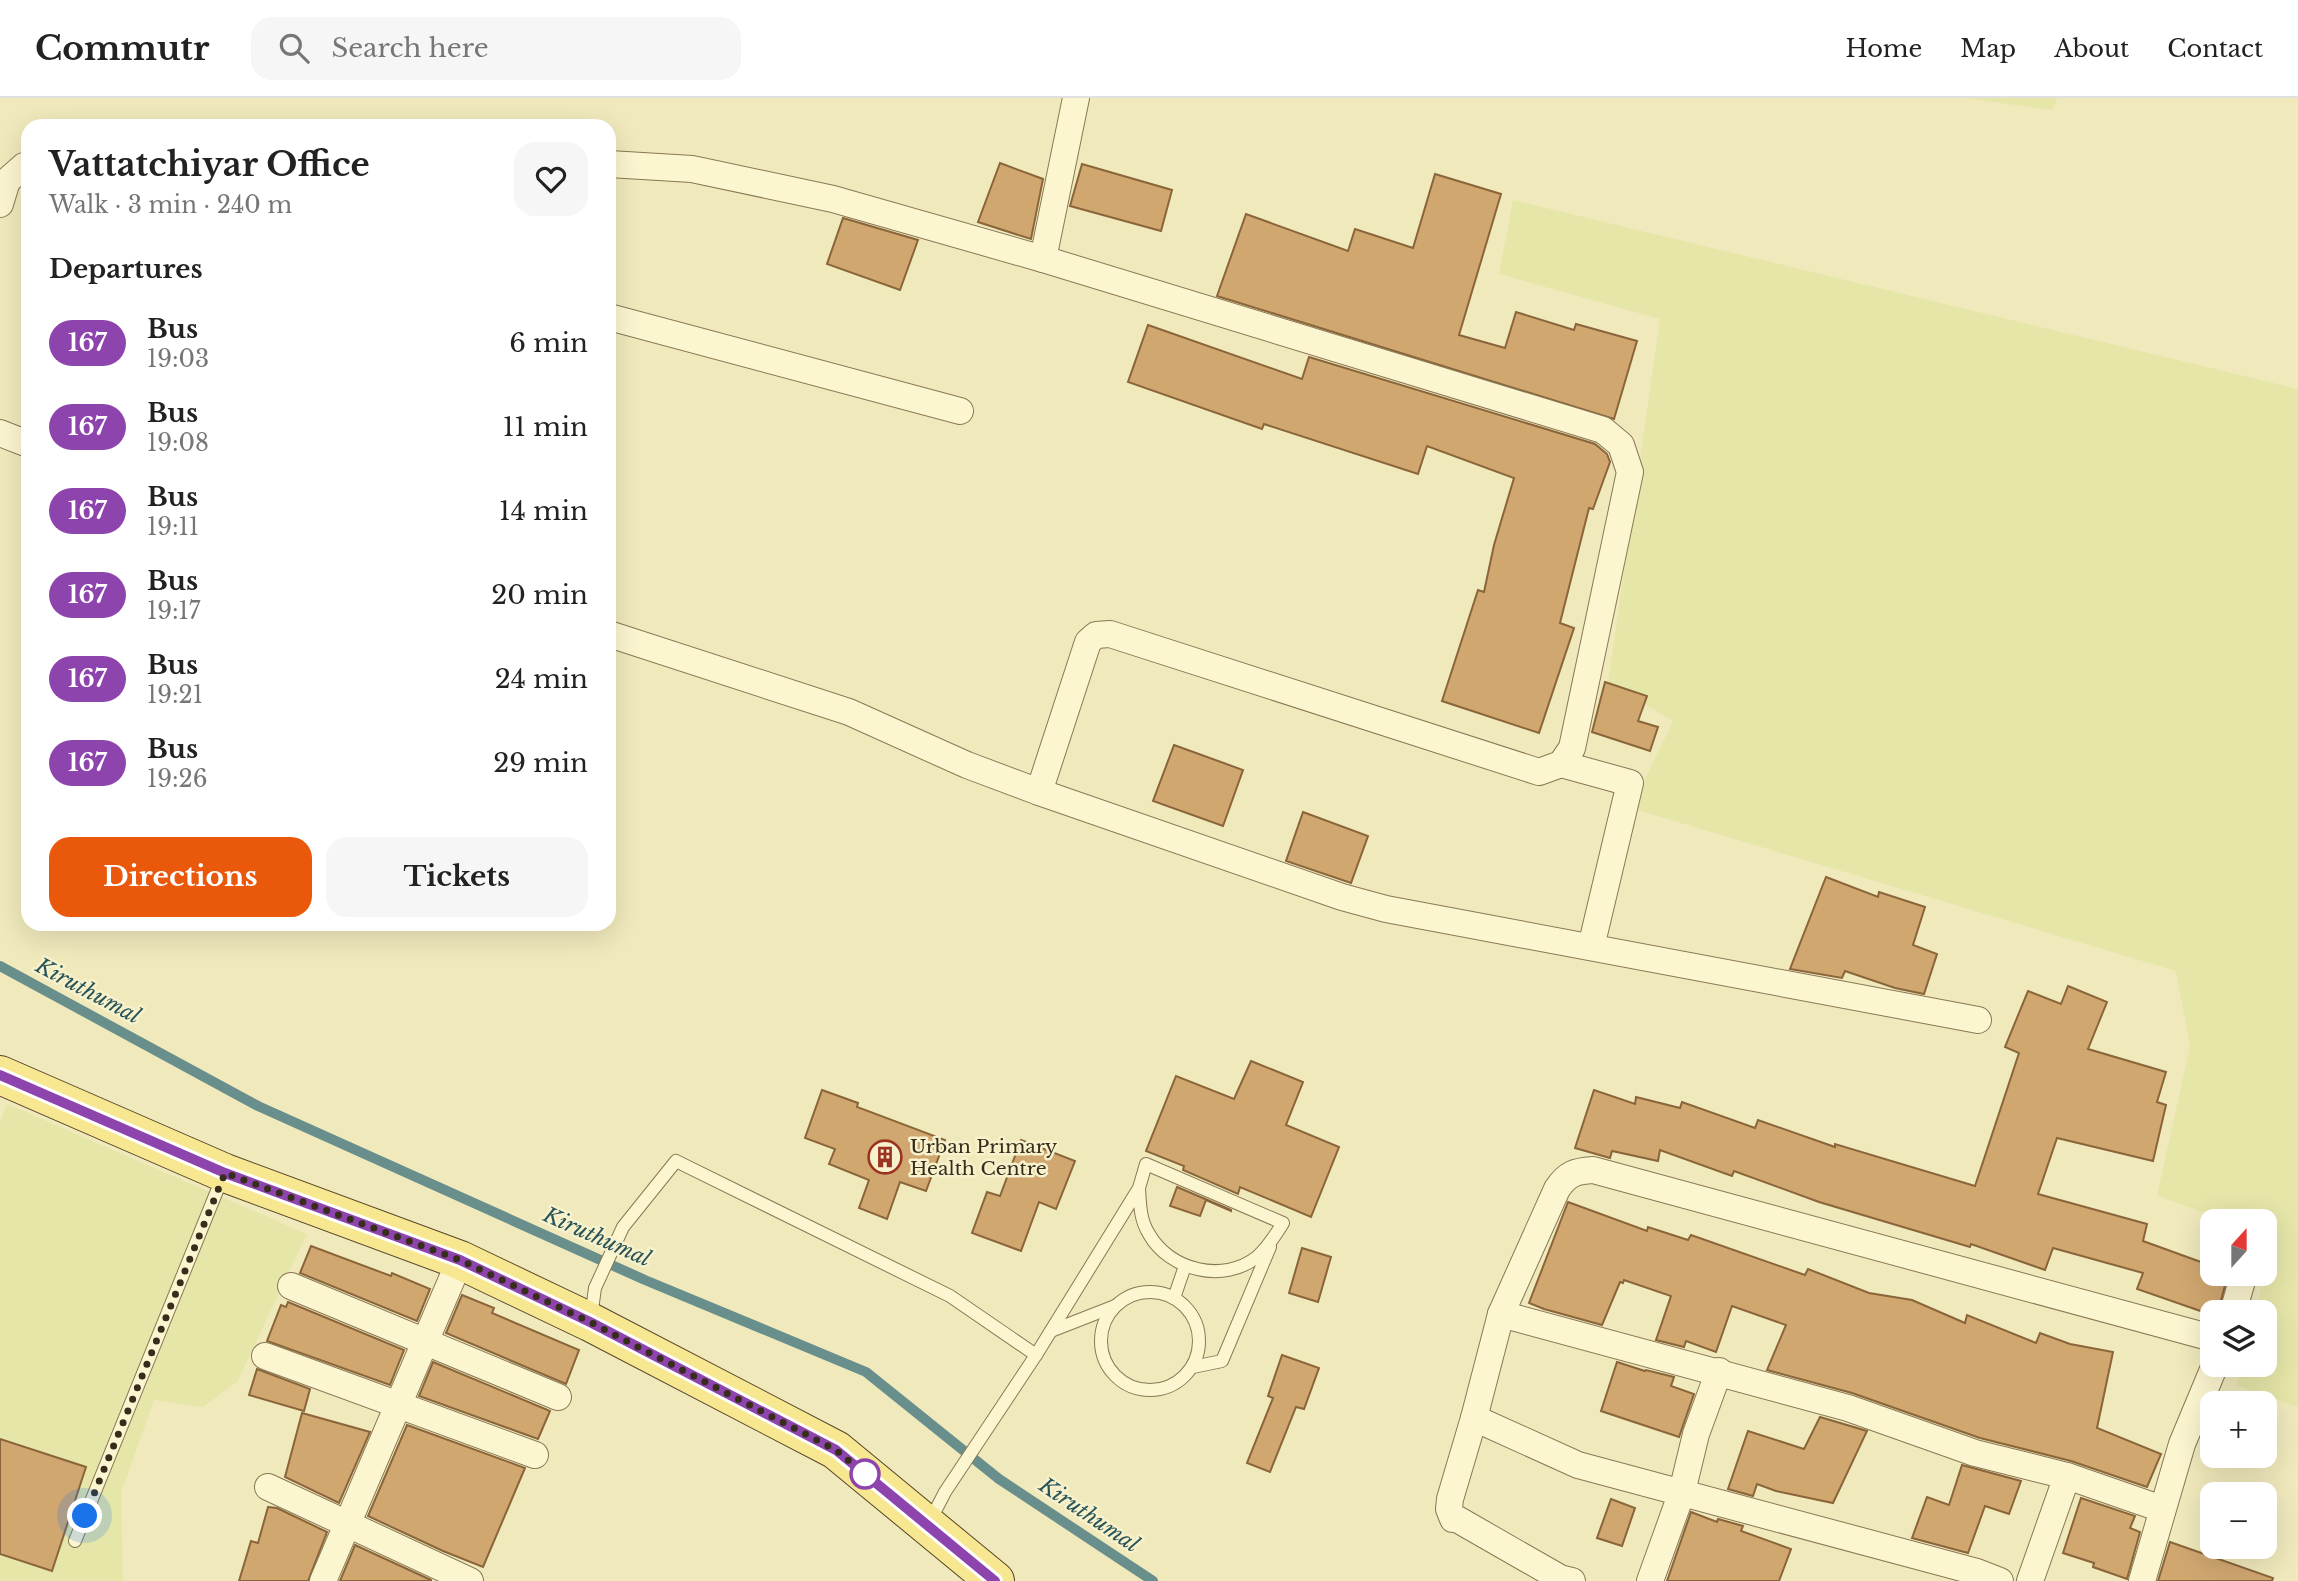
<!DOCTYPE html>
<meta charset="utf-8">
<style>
:root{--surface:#fff;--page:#f6f6f6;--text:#222;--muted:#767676;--line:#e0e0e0;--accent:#ea580c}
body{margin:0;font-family:"Libre Baskerville",serif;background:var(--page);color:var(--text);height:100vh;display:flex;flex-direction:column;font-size:26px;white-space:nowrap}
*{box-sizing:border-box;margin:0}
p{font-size:23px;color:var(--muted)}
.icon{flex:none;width:38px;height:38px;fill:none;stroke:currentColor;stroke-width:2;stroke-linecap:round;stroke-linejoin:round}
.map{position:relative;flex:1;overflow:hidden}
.drawer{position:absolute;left:21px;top:21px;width:595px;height:812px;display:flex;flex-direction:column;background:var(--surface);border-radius:21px;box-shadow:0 7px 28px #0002}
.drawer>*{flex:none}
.badge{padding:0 14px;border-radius:23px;font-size:24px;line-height:46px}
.needle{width:46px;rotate:21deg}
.controls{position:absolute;left:2200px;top:1111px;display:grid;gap:14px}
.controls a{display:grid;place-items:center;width:77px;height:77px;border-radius:14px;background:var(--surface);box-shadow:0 7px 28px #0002;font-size:35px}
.you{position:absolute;width:35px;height:35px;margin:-18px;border:5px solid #fff;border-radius:50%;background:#1a73e8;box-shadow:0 0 0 10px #1a73e833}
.map>.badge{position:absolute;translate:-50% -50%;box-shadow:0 0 0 4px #fff}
h2{padding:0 28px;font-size:26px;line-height:63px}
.round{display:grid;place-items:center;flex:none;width:74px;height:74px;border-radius:21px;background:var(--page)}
.overview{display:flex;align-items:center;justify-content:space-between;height:119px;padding:0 28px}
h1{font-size:33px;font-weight:800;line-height:52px}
.action{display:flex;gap:14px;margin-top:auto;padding:14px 28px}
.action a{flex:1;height:80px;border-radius:21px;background:var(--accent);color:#fff;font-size:28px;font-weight:800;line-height:80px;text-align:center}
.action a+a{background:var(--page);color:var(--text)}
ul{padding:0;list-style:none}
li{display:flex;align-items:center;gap:21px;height:84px;padding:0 28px}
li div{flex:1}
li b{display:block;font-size:26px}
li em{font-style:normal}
li .badge{min-width:77px;font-weight:700;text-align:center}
header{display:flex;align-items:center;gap:42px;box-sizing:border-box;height:98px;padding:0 35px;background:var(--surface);border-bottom:2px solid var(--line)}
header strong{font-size:33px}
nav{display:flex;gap:38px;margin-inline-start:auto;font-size:24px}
.search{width:490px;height:63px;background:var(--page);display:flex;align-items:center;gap:18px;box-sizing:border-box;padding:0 24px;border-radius:21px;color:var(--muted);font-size:26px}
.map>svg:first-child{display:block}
.farmland{fill:#e6e6a9}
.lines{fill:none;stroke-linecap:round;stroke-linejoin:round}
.stream{stroke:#688f8b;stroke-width:10}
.building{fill:#d1a770;stroke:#896539;stroke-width:2}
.lane-casing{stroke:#897855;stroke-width:14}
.street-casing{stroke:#897855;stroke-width:28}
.primary-casing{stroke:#56452a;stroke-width:40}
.lane{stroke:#fbf5d0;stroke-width:12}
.street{stroke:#fbf5d0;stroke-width:26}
.primary{stroke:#f7e790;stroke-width:38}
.line-casing{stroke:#fff;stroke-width:16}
.line{stroke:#8e44ad;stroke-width:10}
.walk{stroke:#372d1b;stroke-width:7;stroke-dasharray:0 12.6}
.stop-dot{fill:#fff;stroke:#8e44ad;stroke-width:3.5}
.labels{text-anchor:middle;stroke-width:5;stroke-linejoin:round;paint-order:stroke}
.poi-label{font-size:19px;fill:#372d1b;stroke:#f7f1cc;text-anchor:start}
.water-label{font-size:21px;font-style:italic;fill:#295458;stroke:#f7f1cc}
</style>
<header>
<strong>Commutr</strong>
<div class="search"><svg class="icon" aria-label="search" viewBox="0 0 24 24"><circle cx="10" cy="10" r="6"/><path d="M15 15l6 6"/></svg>Search here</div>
<nav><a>Home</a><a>Map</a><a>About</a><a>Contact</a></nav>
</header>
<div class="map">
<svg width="2298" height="1483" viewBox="0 0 2298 1483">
<rect width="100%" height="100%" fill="#f0e9bc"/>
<g class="farmland">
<polygon points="1965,0 2057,0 2053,12"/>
<polygon points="1513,102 2298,291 2298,1309 2236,1288 2241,1267 2264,1267 2264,1214 2255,1214 2275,1141 2265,1137 2264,1124 2228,1123 2157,1098 2190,948 2176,873 1631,710 1673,623 1608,585 1660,221 1499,176"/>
<polygon points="7,1006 307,1136 237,1284 203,1309 154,1302 121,1395 123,1483 0,1483 0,1024"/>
</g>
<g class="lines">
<polyline class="stream" points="0,868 258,1008 645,1182 866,1274 999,1381 1153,1483"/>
</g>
<g class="building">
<polygon points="1000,65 1043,81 1031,141 978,124"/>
<polygon points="1082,66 1172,92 1161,133 1070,108"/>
<polygon points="1435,76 1501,96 1459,237 1505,250 1516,214 1574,232 1576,226 1637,243 1614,321 1217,198 1246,116 1348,153 1355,131 1413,150"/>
<polygon points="843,120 918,142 900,192 827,166"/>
<polygon points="1148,227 1302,281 1309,259 1595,346 1607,356 1610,364 1593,411 1589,410 1560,525 1574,530 1539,635 1442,603 1478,492 1484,494 1494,447 1514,380 1427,348 1418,376 1264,326 1262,331 1128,284"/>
<polygon points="1605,584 1647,598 1638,623 1658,629 1650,653 1592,634"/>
<polygon points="1174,647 1243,672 1223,728 1153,703"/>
<polygon points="1303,714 1368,738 1351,785 1286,763"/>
<polygon points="1826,779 1878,799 1879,794 1925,809 1913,847 1937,856 1924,896 1895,890 1845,873 1842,880 1790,871"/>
<polygon points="2068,888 2107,904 2088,951 2166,974 2157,1004 2166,1007 2153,1063 2057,1040 2038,1096 2147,1126 2143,1143 2212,1168 2212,1176 2228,1176 2218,1214 2212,1214 2212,1217 2137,1191 2143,1175 2053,1150 2045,1172 1971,1146 1970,1149 1819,1104 1734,1073 1732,1078 1660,1052 1658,1063 1612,1053 1610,1060 1575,1050 1594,992 1635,1006 1636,999 1680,1010 1682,1004 1755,1030 1758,1022 1835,1049 1835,1046 1975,1088 2019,955 2005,949 2028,893 2061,906"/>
<polygon points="1251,963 1303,984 1286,1027 1339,1049 1311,1119 1240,1089 1238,1096 1183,1072 1184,1068 1146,1053 1176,978 1234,1001"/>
<polygon points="822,992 858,1005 857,1009 945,1042 926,1093 900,1084 887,1121 859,1110 869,1082 829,1066 835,1051 805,1040"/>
<polygon points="1021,1042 1075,1063 1056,1111 1039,1104 1021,1153 972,1135 987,1094 1000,1098"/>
<polygon points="1177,1089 1231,1112 1231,1113 1206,1102 1200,1118 1170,1108"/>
<polygon points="1568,1104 1647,1133 1648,1129 1688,1142 1691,1137 1805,1177 1808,1171 1869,1195 1912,1202 1965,1225 1967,1217 2036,1245 2040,1235 2070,1246 2113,1254 2097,1330 2161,1356 2147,1389 2071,1363 1980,1340 1852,1295 1767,1272 1786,1227 1732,1208 1716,1254 1686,1243 1684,1249 1656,1242 1671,1198 1624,1182 1623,1185 1620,1184 1602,1227 1544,1211 1529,1205"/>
<polygon points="311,1148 391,1178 392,1175 430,1191 417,1223 300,1175"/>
<polygon points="1302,1150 1331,1159 1318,1204 1289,1195"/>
<polygon points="462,1197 494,1210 492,1215 579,1252 566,1286 446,1235"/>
<polygon points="288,1204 404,1252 390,1287 267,1243 281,1207 286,1209"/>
<polygon points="1282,1257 1319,1270 1304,1311 1296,1309 1270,1374 1247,1365 1273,1300 1268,1298"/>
<polygon points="433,1264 550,1313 538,1341 419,1298"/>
<polygon points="1617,1264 1645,1273 1646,1272 1674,1279 1671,1288 1694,1296 1679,1339 1601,1313"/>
<polygon points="257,1271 310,1291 304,1313 249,1297"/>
<polygon points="302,1315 370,1334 339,1405 285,1379"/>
<polygon points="1820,1319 1867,1333 1833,1405 1776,1393 1757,1386 1753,1398 1728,1391 1748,1333 1804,1351"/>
<polygon points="407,1327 525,1370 483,1469 443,1453 368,1418"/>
<polygon points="0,1341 86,1369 52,1473 0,1456"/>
<polygon points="1962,1367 2021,1383 2009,1416 1985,1408 1968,1455 1912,1440 1927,1399 1949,1407"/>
<polygon points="2081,1400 2135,1418 2130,1430 2140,1434 2127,1481 2093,1469 2094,1465 2063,1455"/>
<polygon points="1611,1401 1635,1410 1622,1448 1597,1440"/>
<polygon points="268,1409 277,1410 327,1434 308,1483 239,1483 251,1443 258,1445"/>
<polygon points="1691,1414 1717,1424 1718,1421 1743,1428 1741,1433 1791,1451 1779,1483 1667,1483"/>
<polygon points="2170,1444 2273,1480 2272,1483 2158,1483"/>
<polygon points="355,1447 431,1482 431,1483 340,1483"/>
</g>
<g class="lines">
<defs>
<g id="lane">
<circle cx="1150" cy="1243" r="49"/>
<polyline points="1174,1200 1185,1168"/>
<polyline points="591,1219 595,1190 623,1129 676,1063 950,1198 1036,1257"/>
<polyline points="1051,1233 1115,1208"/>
<polyline points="1193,1269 1222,1263 1270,1149"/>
<path d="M930,1423L945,1394L1036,1257L1139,1090L1146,1066L1283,1125C1275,1138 1268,1149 1257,1159C1223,1186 1169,1172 1149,1136C1140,1122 1140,1106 1139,1090"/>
<polyline points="75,1443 223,1078"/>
</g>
<g id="street">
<polyline points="609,66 692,71 833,101 1043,161 1603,332 1621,347 1630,374 1572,650 1561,666 1539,674 1110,536 1096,537 1088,544 1039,694 967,667 849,614 609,536"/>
<polyline points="0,106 7,83 24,68 28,68"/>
<polyline points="1043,161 1076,0"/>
<polyline points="609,219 960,313"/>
<polyline points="0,335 28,346"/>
<polyline points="1561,666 1630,685 1591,849"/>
<polyline points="1039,694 1342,799 1386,811 1978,922"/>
<polyline points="291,1188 558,1299"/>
<polyline points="2233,1214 2244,1176"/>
<polyline points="1501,1216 1848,1310 1975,1355 2067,1378 2030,1483"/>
<polyline points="265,1258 535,1357"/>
<polyline points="1474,1320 1578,1367 1977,1474 2000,1483"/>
<polyline points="2067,1378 2162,1411"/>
<polyline points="268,1389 470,1483"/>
<polyline points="323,1483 460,1162"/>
<path d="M1572,1483L1560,1480L1457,1421H1453L1449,1411L1450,1401L1474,1320L1501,1216L1557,1091C1567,1076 1575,1073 1593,1072L2212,1240"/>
<polyline points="1650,1483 1682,1394 1696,1336 1719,1273"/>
<polyline points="2142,1483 2182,1346 2215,1267"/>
</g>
<polyline id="primary" points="0,977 225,1075 460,1162 590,1224 836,1352 995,1483"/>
</defs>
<use href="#lane" class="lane-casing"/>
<use href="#street" class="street-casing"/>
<use href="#primary" class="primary-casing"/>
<use href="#lane" class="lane"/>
<use href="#street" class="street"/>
<use href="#primary" class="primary"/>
</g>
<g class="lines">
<defs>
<polyline id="line" points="0,977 225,1075 460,1162 590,1224 836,1352 995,1483"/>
</defs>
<use href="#line" class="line-casing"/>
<use href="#line" class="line"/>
<polyline class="walk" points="85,1418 225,1075 460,1162 590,1224 836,1352 872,1382 865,1376"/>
</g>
<defs>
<symbol id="building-ring" viewBox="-11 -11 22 22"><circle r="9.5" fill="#f7f1cc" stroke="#9b3321" stroke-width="1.5"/><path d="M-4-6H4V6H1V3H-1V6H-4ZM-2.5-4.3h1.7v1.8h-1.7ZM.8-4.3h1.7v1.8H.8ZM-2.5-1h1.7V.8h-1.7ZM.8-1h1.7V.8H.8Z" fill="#9b3321"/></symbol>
</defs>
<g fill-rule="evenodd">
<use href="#building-ring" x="866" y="1040" width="38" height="38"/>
</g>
<circle class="stop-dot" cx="865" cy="1376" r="14"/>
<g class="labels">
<g class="poi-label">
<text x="910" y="1055">Urban Primary<tspan x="910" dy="22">Health Centre</tspan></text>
</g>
<g class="water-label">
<text transform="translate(88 893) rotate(28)" y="7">Kiruthumal</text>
<text transform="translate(597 1139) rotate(24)" y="7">Kiruthumal</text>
<text transform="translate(1089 1417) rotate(34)" y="7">Kiruthumal</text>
</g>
</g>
</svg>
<div class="controls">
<a><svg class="needle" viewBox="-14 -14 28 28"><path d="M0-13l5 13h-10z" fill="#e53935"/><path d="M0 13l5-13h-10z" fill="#767676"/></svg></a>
<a><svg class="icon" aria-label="layers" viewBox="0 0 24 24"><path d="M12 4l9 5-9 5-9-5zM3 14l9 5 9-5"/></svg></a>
<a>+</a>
<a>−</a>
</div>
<div class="you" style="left:85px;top:1418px"></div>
<section class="drawer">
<div class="overview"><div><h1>Vattatchiyar Office</h1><p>Walk · 3 min · 240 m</p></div><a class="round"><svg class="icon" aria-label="heart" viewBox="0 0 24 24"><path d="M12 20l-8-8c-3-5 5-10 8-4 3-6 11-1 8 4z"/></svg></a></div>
<h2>Departures</h2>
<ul>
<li><span class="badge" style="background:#8e44ad;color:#fff">167</span><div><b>Bus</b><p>19:03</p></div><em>6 min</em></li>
<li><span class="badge" style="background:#8e44ad;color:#fff">167</span><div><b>Bus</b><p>19:08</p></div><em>11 min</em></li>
<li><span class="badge" style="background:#8e44ad;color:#fff">167</span><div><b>Bus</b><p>19:11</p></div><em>14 min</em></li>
<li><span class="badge" style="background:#8e44ad;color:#fff">167</span><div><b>Bus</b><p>19:17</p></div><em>20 min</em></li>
<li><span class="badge" style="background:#8e44ad;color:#fff">167</span><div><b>Bus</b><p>19:21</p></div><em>24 min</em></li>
<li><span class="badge" style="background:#8e44ad;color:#fff">167</span><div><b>Bus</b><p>19:26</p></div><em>29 min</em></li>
</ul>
<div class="action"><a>Directions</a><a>Tickets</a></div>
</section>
</div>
